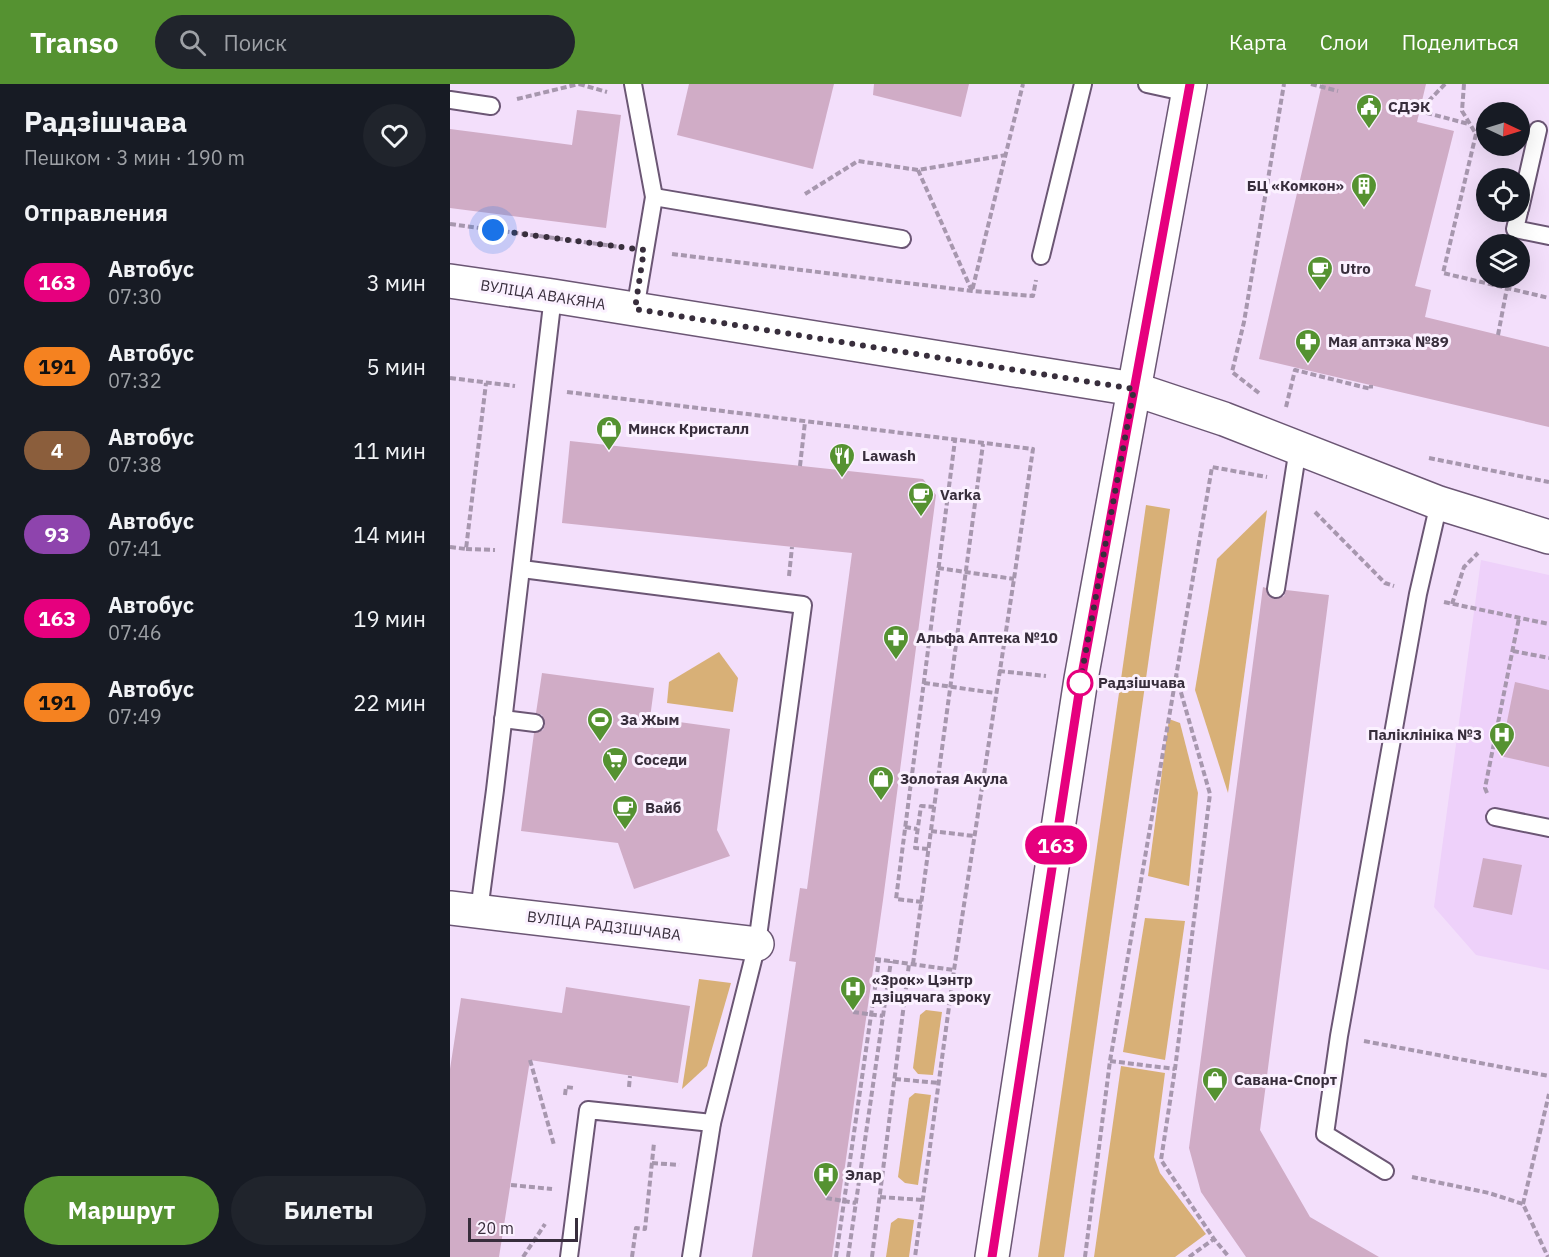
<!DOCTYPE html>
<html lang="ru">
<meta charset="utf-8">
<style>
:root{--surface:#171b24;--page:#20242c;--text:#f1f3f6;--muted:#9ea1a6;--accent:#559231}
body{margin:0;font-family:"IBM Plex Sans",sans-serif;background:var(--page);color:var(--text);height:100vh;display:flex;flex-direction:column;font-size:22px;white-space:nowrap}
*{box-sizing:border-box;margin:0}
p{font-size:20px;color:var(--muted)}
.icon{flex:none;width:33px;height:33px;fill:none;stroke:currentColor;stroke-width:2;stroke-linecap:round;stroke-linejoin:round}
.map{position:relative;flex:1;overflow:hidden}
.panel{display:flex;flex-direction:column;background:var(--surface);width:450px}
.panel>*{flex:none}
.badge{padding:0 12px;border-radius:20px;font-size:21px;line-height:39px}
.needle{width:39px;rotate:94deg}
.buttons{position:absolute;left:1026px;top:18px;display:grid;gap:12px}
.buttons a{display:grid;place-items:center;width:54px;height:54px;border-radius:50%;background:var(--surface);box-shadow:0 6px 24px #0002;font-size:30px}
.scale{position:absolute;left:18px;bottom:15px;width:110px;box-sizing:border-box;padding-left:6px;border:3px solid #382e3c;border-top:0;font-size:16px;line-height:21px;white-space:nowrap;color:#382e3c;-webkit-text-stroke:4px #fbf1ff;paint-order:stroke}
.you{position:absolute;width:30px;height:30px;margin:-15px;border:4px solid #fff;border-radius:50%;background:#1a73e8;box-shadow:0 0 0 9px #1a73e833}
.map>.badge{position:absolute;translate:-50% -50%;box-shadow:0 0 0 3px #fff}
h2{padding:0 24px;font-size:22px;line-height:54px}
.round{display:grid;place-items:center;flex:none;width:63px;height:63px;border-radius:32px;background:var(--page)}
.overview{display:flex;align-items:center;justify-content:space-between;height:102px;padding:0 24px}
h1{font-size:28px;font-weight:700;line-height:45px}
.primary-button{display:flex;gap:12px;margin-top:auto;padding:12px 24px}
.primary-button a{flex:1;height:69px;border-radius:36px;background:var(--accent);color:#fff;font-size:24px;font-weight:700;line-height:69px;text-align:center}
.primary-button a+a{background:var(--page);color:var(--text)}
ul{padding:0;list-style:none}
li{display:flex;align-items:center;gap:18px;height:84px;padding:0 24px}
li div{flex:1}
li b{display:block;font-size:22px}
li em{font-style:normal}
li .badge{min-width:66px;font-weight:700;text-align:center}
header{display:flex;align-items:center;gap:36px;box-sizing:border-box;height:84px;padding:0 30px;background:var(--accent);color:#fff}
header strong{font-size:28px}
nav{display:flex;gap:33px;margin-inline-start:auto;font-size:21px}
.search{width:420px;height:54px;background:var(--page);display:flex;align-items:center;gap:15px;box-sizing:border-box;padding:0 21px;border-radius:33px;color:var(--muted);font-size:22px}
main{display:flex;flex:1;min-height:0}
.map>svg:first-child{display:block}
.built{fill:#eed1fa}
.green{fill:#d8b077}
.building{fill:#d0acc6}
.lines{fill:none;stroke-linecap:round;stroke-linejoin:round}
.lane-casing{stroke:#6b5674;stroke-width:20}
.street-casing{stroke:#6b5674;stroke-width:36}
.secondary-casing{stroke:#6b5674;stroke-width:36}
.path{stroke:#a797ae;stroke-width:4;stroke-dasharray:6 3;stroke-linecap:butt}
.lane{stroke:#fff;stroke-width:16}
.street{stroke:#fff;stroke-width:33}
.secondary{stroke:#fff;stroke-width:33}
.line-casing{stroke:#fff;stroke-width:14}
.line{stroke:#e6007e;stroke-width:9}
.walk{stroke:#382e3c;stroke-width:6;stroke-dasharray:0 10.8}
.stop-dot{fill:#fff;stroke:#e6007e;stroke-width:3}
.labels{text-anchor:middle;stroke-width:6;stroke-linejoin:round;paint-order:stroke}
.poi-label{font-size:15px;font-weight:bold;fill:#382e3c;stroke:#fbf1ff;text-anchor:start}
.street-label{font-size:15px;fill:#382e3c;stroke:#fbf1ff}
.stop-label{font-size:15px;font-weight:bold;fill:#382e3c;stroke:#fbf1ff;text-anchor:start}
</style>
<header>
<strong>Transo</strong>
<div class="search"><svg class="icon" aria-label="search" viewBox="0 0 24 24"><circle cx="10" cy="10" r="6"/><path d="M15 15l6 6"/></svg>Поиск</div>
<nav><a>Карта</a><a>Слои</a><a>Поделиться</a></nav>
</header>
<main>
<section class="panel">
<div class="overview"><div><h1>Радзішчава</h1><p>Пешком · 3 мин · 190 m</p></div><a class="round"><svg class="icon" aria-label="heart" viewBox="0 0 24 24"><path d="M12 20l-8-8c-3-5 5-10 8-4 3-6 11-1 8 4z"/></svg></a></div>
<h2>Отправления</h2>
<ul>
<li><span class="badge" style="background:#e6007e;color:#fff">163</span><div><b>Автобус</b><p>07:30</p></div><em>3 мин</em></li>
<li><span class="badge" style="background:#f58220;color:#111">191</span><div><b>Автобус</b><p>07:32</p></div><em>5 мин</em></li>
<li><span class="badge" style="background:#8b5e3c;color:#fff">4</span><div><b>Автобус</b><p>07:38</p></div><em>11 мин</em></li>
<li><span class="badge" style="background:#8e44ad;color:#fff">93</span><div><b>Автобус</b><p>07:41</p></div><em>14 мин</em></li>
<li><span class="badge" style="background:#e6007e;color:#fff">163</span><div><b>Автобус</b><p>07:46</p></div><em>19 мин</em></li>
<li><span class="badge" style="background:#f58220;color:#111">191</span><div><b>Автобус</b><p>07:49</p></div><em>22 мин</em></li>
</ul>
<div class="primary-button"><a>Маршрут</a><a>Билеты</a></div>
</section>
<div class="map">
<svg width="1099" height="1173" viewBox="0 0 1099 1173">
<rect width="100%" height="100%" fill="#f3dffb"/>
<polygon class="built" points="1031,476 1099,491 1099,886 1026,871 984,823"/>
<g class="green">
<polygon points="696,421 720,425 614,1173 588,1173"/>
<polygon points="817,426 778,709 745,606 767,475"/>
<polygon points="269,568 288,594 283,628 217,619 219,598"/>
<polygon points="719,635 730,639 748,709 739,802 698,792"/>
<polygon points="695,834 735,837 715,976 673,968"/>
<polygon points="249,895 281,899 257,982 232,1005"/>
<polygon points="476,926 492,928 483,991 468,990 463,984 470,931"/>
<polygon points="671,982 715,989 704,1073 710,1089 756,1150 725,1173 644,1173"/>
<polygon points="465,1009 481,1011 468,1101 455,1099 448,1093 459,1014"/>
<polygon points="448,1134 464,1136 459,1173 436,1173 441,1139"/>
</g>
<g class="building">
<polygon points="239,0 384,0 363,85 227,51"/>
<polygon points="424,0 519,0 511,33 423,11"/>
<polygon points="872,0 976,0 967,38 1004,47 965,202 981,206 975,233 1099,263 1099,343 809,275"/>
<polygon points="127,26 171,31 156,144 0,124 0,45 122,61"/>
<polygon points="120,357 473,395 486,411 433,816 382,1173 302,1173 346,878 339,877 350,804 357,805 402,469 112,439"/>
<polygon points="813,503 816,504 819,513 825,515 834,512 836,506 879,511 810,1046 860,1133 929,1173 796,1173 751,1108 739,1064"/>
<polygon points="92,589 204,604 200,634 280,645 267,746 280,772 184,805 168,759 71,747 84,649 93,646 95,640 92,631 86,629"/>
<polygon points="1065,598 1099,606 1099,683 1050,672"/>
<polygon points="1033,774 1072,781 1062,831 1023,823"/>
<polygon points="116,903 240,922 228,999 80,976 49,1173 0,1173 0,985 11,914 112,929"/>
</g>
<g class="lines">
<defs>
<g id="lane">
<polyline points="183,0 204,113 185,226"/>
<polyline points="697,0 738,9"/>
<polyline points="0,16 41,22"/>
<polyline points="204,113 452,155"/>
<polyline points="1070,125 1088,46"/>
<polyline points="1069,128 1065,145 1099,152"/>
<polyline points="591,172 633,0"/>
<polyline points="72,485 353,521 307,860 262,1039 241,1173"/>
<polyline points="826,505 848,364"/>
<polyline points="53,635 85,639"/>
<polyline points="1045,733 1099,744"/>
<polyline points="29,827 45,706 103,212"/>
<polyline points="935,1087 875,1050 889,952 968,510 989,419"/>
<polyline points="119,1173 138,1026 262,1039"/>
</g>
<g id="street">
<polyline points="0,197 103,212 684,305 774,335 989,419 1099,453"/>
<polyline points="0,824 307,860"/>
</g>
<polyline id="secondary" points="542,1173 631,595 740,0"/>
</defs>
<use href="#lane" class="lane-casing"/>
<use href="#street" class="street-casing"/>
<use href="#secondary" class="secondary-casing"/>
<g class="path">
<polyline points="129,0 157,8"/>
<polyline points="861,0 888,7"/>
<polyline points="995,0 969,27 1019,40"/>
<polyline points="1014,0 1012,27 1026,50 993,189 1099,214"/>
<polyline points="67,15 129,0"/>
<polyline points="468,86 522,207 573,0"/>
<polyline points="355,110 408,77 468,86 556,71"/>
<polyline points="0,140 170,163"/>
<polyline points="222,170 522,207 583,212 586,196"/>
<polyline points="1048,251 1057,204"/>
<polyline points="0,294 65,302"/>
<polyline points="117,308 583,365 564,495 504,886 465,1173"/>
<polyline points="809,309 782,288 794,238 834,0"/>
<polyline points="836,323 845,286 921,305 921,301"/>
<polyline points="979,374 1099,398"/>
<polyline points="350,382 355,338"/>
<polyline points="865,428 935,499 944,502"/>
<polyline points="0,463 16,465 36,299"/>
<polyline points="16,465 45,466"/>
<polyline points="488,484 564,495"/>
<polyline points="339,492 342,463"/>
<polyline points="994,518 1099,540"/>
<polyline points="1002,520 1014,483 1028,469"/>
<polyline points="1063,567 1099,574"/>
<polyline points="549,587 596,592"/>
<polyline points="726,591 760,710 725,985 711,1076 764,1155 779,1173"/>
<polyline points="474,599 545,609"/>
<polyline points="1037,709 1035,704 1069,534"/>
<polyline points="455,743 467,745"/>
<polyline points="481,747 524,752"/>
<polyline points="478,765 465,764 471,722 484,723"/>
<polyline points="472,818 446,815 505,356"/>
<polyline points="425,875 504,886"/>
<polyline points="463,880 533,360"/>
<polyline points="403,928 433,932"/>
<polyline points="914,957 1099,992"/>
<polyline points="80,976 104,1061"/>
<polyline points="660,977 725,985"/>
<polyline points="445,995 489,999"/>
<polyline points="179,1003 180,992"/>
<polyline points="115,1011 116,1003 124,1004"/>
<polyline points="202,1079 229,1081"/>
<polyline points="962,1093 1039,1109 1073,1120 1098,1173"/>
<polyline points="61,1101 102,1105"/>
<polyline points="430,1113 473,1116"/>
<polyline points="376,1114 406,1119"/>
<polyline points="1073,1120 1099,1010"/>
<polyline points="73,1173 95,1140"/>
<polyline points="182,1173 186,1144 195,1145 204,1059"/>
<polyline points="386,1173 429,876"/>
<polyline points="398,1173 441,877"/>
<polyline points="422,1173 459,880"/>
<polyline points="635,1173 660,977 762,383 817,393"/>
<polyline points="739,1173 764,1155"/>
</g>
<use href="#lane" class="lane"/>
<use href="#street" class="street"/>
<use href="#secondary" class="secondary"/>
</g>
<g class="lines">
<defs>
<polyline id="line" points="542,1173 631,596 740,0"/>
</defs>
<use href="#line" class="line-casing"/>
<use href="#line" class="line"/>
<polyline class="walk" points="43,146 194,166 185,225 684,305 630,599"/>
</g>
<defs>
<symbol id="civic-pin" viewBox="-11 -11 22 30"><path d="M0 17L-7.5 6A9.5 9.5 0 1 1 7.5 6Z" fill="#559231" stroke="#fbf1ff"/><path d="M-.6-6.5H3V-4.5H.6V-3L4-1V1h2V6H-6V1h2V-1L-.6-3ZM-1.2 2.5V6h2.4V2.5Z" fill="#fff"/></symbol>
<symbol id="building-pin" viewBox="-11 -11 22 30"><path d="M0 17L-7.5 6A9.5 9.5 0 1 1 7.5 6Z" fill="#559231" stroke="#fbf1ff"/><path d="M-4-6H4V6H1V3H-1V6H-4ZM-2.5-4.3h1.7v1.8h-1.7ZM.8-4.3h1.7v1.8H.8ZM-2.5-1h1.7V.8h-1.7ZM.8-1h1.7V.8H.8Z" fill="#fff"/></symbol>
<symbol id="cafe-pin" viewBox="-11 -11 22 30"><path d="M0 17L-7.5 6A9.5 9.5 0 1 1 7.5 6Z" fill="#559231" stroke="#fbf1ff"/><path d="M-5.5-4.5H6V0H3Q3 3.5 0 3.5H-2.5Q-5.5 3.5-5.5 0ZM3-3.2v2h1.7v-2ZM-6 4.5H4V6H-6Z" fill="#fff"/></symbol>
<symbol id="pharmacy-pin" viewBox="-11 -11 22 30"><path d="M0 17L-7.5 6A9.5 9.5 0 1 1 7.5 6Z" fill="#559231" stroke="#fbf1ff"/><path d="M-2-6h4v4h4v4h-4v4h-4v-4h-4v-4h4Z" fill="#fff"/></symbol>
<symbol id="shop-pin" viewBox="-11 -11 22 30"><path d="M0 17L-7.5 6A9.5 9.5 0 1 1 7.5 6Z" fill="#559231" stroke="#fbf1ff"/><path d="M-5-2.5h2.3a2.7 3.5 0 0 1 5.4 0H5L5.5 6h-11ZM-1.5-2.5h3a1.5 2.3 0 0 0-3 0Z" fill="#fff"/></symbol>
<symbol id="restaurant-pin" viewBox="-11 -11 22 30"><path d="M0 17L-7.5 6A9.5 9.5 0 1 1 7.5 6Z" fill="#559231" stroke="#fbf1ff"/><path d="M-5-6h1v4h1v-4h1v4h1v-4h1v5L-1.5 .5V6h-2V.5L-5-1ZM5-6V6H3V1.5H1.5Q1.5-4 5-6Z" fill="#fff"/></symbol>
<symbol id="stadium-pin" viewBox="-11 -11 22 30"><path d="M0 17L-7.5 6A9.5 9.5 0 1 1 7.5 6Z" fill="#559231" stroke="#fbf1ff"/><path d="M0-5a6.5 5 0 1 0 0 10a6.5 5 0 1 0 0-10ZM-3.5-1.8h7v3.6h-7Z" fill="#fff"/></symbol>
<symbol id="hospital-pin" viewBox="-11 -11 22 30"><path d="M0 17L-7.5 6A9.5 9.5 0 1 1 7.5 6Z" fill="#559231" stroke="#fbf1ff"/><path d="M-5-5h3v3.5h4V-5h3V5h-3V1.5h-4V5h-3Z" fill="#fff"/></symbol>
<symbol id="supermarket-pin" viewBox="-11 -11 22 30"><path d="M0 17L-7.5 6A9.5 9.5 0 1 1 7.5 6Z" fill="#559231" stroke="#fbf1ff"/><path d="M-6-5.5h2.5l.6 2H6L4.5 2H-2.5L-4.4-4H-6ZM-1.5 3.2a1.3 1.3 0 1 0 .1 0ZM3 3.2a1.3 1.3 0 1 0 .1 0Z" fill="#fff"/></symbol>
</defs>
<g fill-rule="evenodd">
<use href="#civic-pin" x="904" y="8" width="30" height="40"/>
<use href="#building-pin" x="899" y="87" width="30" height="40"/>
<use href="#cafe-pin" x="855" y="170" width="30" height="40"/>
<use href="#pharmacy-pin" x="843" y="243" width="30" height="40"/>
<use href="#shop-pin" x="144" y="330" width="30" height="40"/>
<use href="#restaurant-pin" x="377" y="357" width="30" height="40"/>
<use href="#cafe-pin" x="456" y="396" width="30" height="40"/>
<use href="#pharmacy-pin" x="431" y="539" width="30" height="40"/>
<use href="#stadium-pin" x="135" y="621" width="30" height="40"/>
<use href="#hospital-pin" x="1037" y="636" width="30" height="40"/>
<use href="#supermarket-pin" x="150" y="661" width="30" height="40"/>
<use href="#shop-pin" x="416" y="680" width="30" height="40"/>
<use href="#cafe-pin" x="160" y="709" width="30" height="40"/>
<use href="#hospital-pin" x="388" y="890" width="30" height="40"/>
<use href="#shop-pin" x="750" y="981" width="30" height="40"/>
<use href="#hospital-pin" x="361" y="1076" width="30" height="40"/>
</g>
<circle class="stop-dot" cx="630" cy="599" r="12"/>
<g class="labels">
<g class="poi-label">
<text x="938" y="28">СДЭК</text>
<text x="894" y="107" text-anchor="end">БЦ «Комкон»</text>
<text x="890" y="190">Utro</text>
<text x="878" y="263">Мая аптэка №89</text>
<text x="178" y="350">Минск Кристалл</text>
<text x="412" y="377">Lawash</text>
<text x="490" y="416">Varka</text>
<text x="466" y="559">Альфа Аптека №10</text>
<text x="170" y="641">За Жым</text>
<text x="1032" y="656" text-anchor="end">Паліклініка №3</text>
<text x="184" y="681">Соседи</text>
<text x="450" y="700">Золотая Акула</text>
<text x="195" y="729">Вайб</text>
<text x="422" y="901">«Зрок» Цэнтр<tspan x="422" dy="17">дзіцячага зроку</tspan></text>
<text x="784" y="1001">Савана-Спорт</text>
<text x="395" y="1096">Элар</text>
</g>
<g class="street-label">
<text transform="translate(93 211) rotate(9)" y="5">ВУЛІЦА АВАКЯНА</text>
<text transform="translate(154 842) rotate(7)" y="5">ВУЛІЦА РАДЗІШЧАВА</text>
</g>
<g class="stop-label">
<text x="648" y="604">Радзішчава</text>
</g>
</g>
</svg>
<div class="buttons">
<a><svg class="needle" viewBox="-14 -14 28 28"><path d="M0-13l5 13h-10z" fill="#e53935"/><path d="M0 13l5-13h-10z" fill="#9ea1a6"/></svg></a>
<a><svg class="icon" aria-label="locate" viewBox="0 0 24 24"><circle cx="12" cy="12" r="6"/><path d="M12 2v4M12 18v4M2 12h4M18 12h4"/></svg></a>
<a><svg class="icon" aria-label="layers" viewBox="0 0 24 24"><path d="M12 4l9 5-9 5-9-5zM3 14l9 5 9-5"/></svg></a>
</div>
<div class="scale">20 m</div>
<div class="you" style="left:43px;top:146px"></div>
<b class="badge" style="left:606px;top:761px;background:#e6007e;color:#fff">163</b>
</div>
</main>
